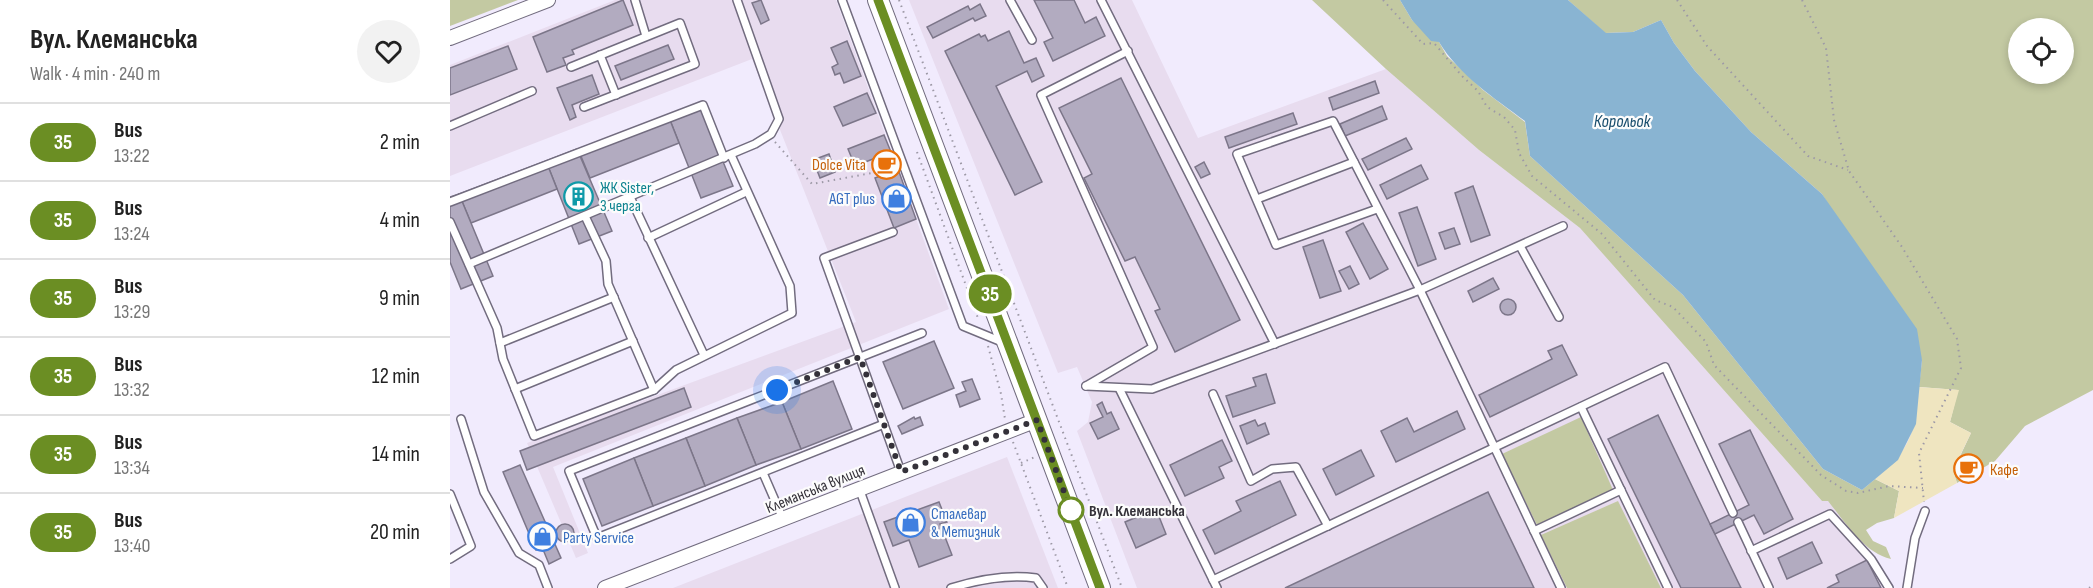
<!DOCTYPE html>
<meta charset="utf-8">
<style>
:root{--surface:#fff;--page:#f2f2f2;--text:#222;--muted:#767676;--line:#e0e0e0}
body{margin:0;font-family:"Sofia Sans Condensed",sans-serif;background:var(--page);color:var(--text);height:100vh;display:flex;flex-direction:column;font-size:22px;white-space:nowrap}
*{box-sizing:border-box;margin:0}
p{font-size:20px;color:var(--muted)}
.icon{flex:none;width:33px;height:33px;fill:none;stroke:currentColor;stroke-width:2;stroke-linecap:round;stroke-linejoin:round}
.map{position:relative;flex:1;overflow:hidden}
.sheet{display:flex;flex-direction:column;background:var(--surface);width:450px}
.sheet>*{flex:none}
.badge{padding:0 12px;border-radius:20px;font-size:21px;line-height:39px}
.controls{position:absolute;left:1558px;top:18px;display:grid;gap:12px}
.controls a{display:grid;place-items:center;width:66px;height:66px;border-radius:50%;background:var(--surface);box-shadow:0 3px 9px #0003;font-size:30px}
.you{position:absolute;width:30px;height:30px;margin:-15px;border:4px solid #fff;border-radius:50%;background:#1a73e8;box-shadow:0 0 0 9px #1a73e833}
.map>.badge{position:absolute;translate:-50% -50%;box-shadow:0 0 0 3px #fff}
.round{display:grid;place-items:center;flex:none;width:63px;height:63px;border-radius:32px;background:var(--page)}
.overview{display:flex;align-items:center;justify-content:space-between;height:102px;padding:0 30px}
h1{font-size:28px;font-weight:700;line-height:45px}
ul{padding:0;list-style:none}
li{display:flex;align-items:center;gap:18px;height:78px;padding:0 30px;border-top:2px solid var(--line)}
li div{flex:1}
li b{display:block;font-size:22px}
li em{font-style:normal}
li .badge{min-width:66px;font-weight:700;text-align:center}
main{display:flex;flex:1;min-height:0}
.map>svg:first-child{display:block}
.industrial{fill:#e8dcef}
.green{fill:#c3c9a2;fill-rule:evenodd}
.sand{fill:#efe5c0}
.water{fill:#89b4d2}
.building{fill:#b2abc0;stroke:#7c7689;stroke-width:1.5}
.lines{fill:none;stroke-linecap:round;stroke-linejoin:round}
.lane-casing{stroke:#726c7f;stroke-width:10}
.street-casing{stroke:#726c7f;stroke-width:16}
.secondary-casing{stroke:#726c7f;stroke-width:22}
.path{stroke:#9d99a6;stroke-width:2;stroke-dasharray:1.5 4.5;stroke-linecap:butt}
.lane{stroke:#fff;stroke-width:7}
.street{stroke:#fff;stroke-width:14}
.secondary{stroke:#fff;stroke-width:20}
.line-casing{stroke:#fff;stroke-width:14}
.line{stroke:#6b8e23;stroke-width:9}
.walk{stroke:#343139;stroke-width:6;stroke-dasharray:0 10.8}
.stop-dot{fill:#fff;stroke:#6b8e23;stroke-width:3}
.labels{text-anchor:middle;stroke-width:4.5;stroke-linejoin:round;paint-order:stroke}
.food-label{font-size:16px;fill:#c56008;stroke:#fcfcfc;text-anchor:end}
.culture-label{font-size:16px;fill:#0d838f;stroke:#fcfcfc;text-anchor:start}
.shop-label{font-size:16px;fill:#366cbe;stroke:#fcfcfc;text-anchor:start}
.street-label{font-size:16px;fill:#343139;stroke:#fcfcfc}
.stop-label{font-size:16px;font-weight:bold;fill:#343139;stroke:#fcfcfc;text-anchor:start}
.water-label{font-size:18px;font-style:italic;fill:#1a4e6d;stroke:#fcfcfc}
</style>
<main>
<section class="sheet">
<div class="overview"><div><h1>Вул. Клеманська</h1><p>Walk · 4 min · 240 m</p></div><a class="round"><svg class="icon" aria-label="heart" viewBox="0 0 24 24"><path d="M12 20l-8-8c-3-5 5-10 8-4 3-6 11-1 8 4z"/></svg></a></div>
<ul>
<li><span class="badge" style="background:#6b8e23;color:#fff">35</span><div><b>Bus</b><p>13:22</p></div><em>2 min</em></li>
<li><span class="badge" style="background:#6b8e23;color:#fff">35</span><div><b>Bus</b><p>13:24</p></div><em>4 min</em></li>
<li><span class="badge" style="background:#6b8e23;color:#fff">35</span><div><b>Bus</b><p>13:29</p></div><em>9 min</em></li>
<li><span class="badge" style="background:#6b8e23;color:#fff">35</span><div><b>Bus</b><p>13:32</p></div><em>12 min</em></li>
<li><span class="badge" style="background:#6b8e23;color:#fff">35</span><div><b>Bus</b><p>13:34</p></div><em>14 min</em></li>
<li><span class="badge" style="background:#6b8e23;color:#fff">35</span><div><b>Bus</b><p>13:40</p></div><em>20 min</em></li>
</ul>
</section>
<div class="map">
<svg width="1643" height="588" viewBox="0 0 1643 588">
<rect width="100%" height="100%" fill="#f1ebfd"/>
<g class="industrial">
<polygon points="165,0 386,0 499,309 103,467 138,553 126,558 77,443 406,322 302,59 0,176 0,65"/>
<polygon points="459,0 682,0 748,138 936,69 1029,150 1130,228 1372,501 1378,501 1408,537 1434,588 687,588 627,431 638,422 642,402 627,367 608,373"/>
<polygon points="557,457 608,588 223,588"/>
</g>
<g class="green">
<polygon points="0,0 68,0 0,26"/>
<path d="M862,0H950L962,20L989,42L997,56L1033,90L1075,122L1080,156L1233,295L1373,469L1412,490L1425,479L1449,491L1444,518L1427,523L1416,530L1423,541L1436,547L1441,559C1414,553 1395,522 1378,501H1372L1130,228L1029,150L936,69Z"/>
<path d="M1118,0H1643V390L1575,426L1545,461L1507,483L1503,471L1521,433L1500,422L1508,390L1469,387L1472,360L1372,194L1301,132L1245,71L1224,43L1211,20L1183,32L1155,33ZM1569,28H1614V74H1569Z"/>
<polygon points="1131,417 1163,490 1087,525 1052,454"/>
<polygon points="1168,501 1211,588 1117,588 1091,535"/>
</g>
<path class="sand" d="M1469,387L1509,390L1500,422L1521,433L1503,470L1507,483L1444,518L1449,491L1425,479C1461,449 1465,433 1469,387Z"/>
<path class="water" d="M950,0H1118L1156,33L1183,32L1211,20L1224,43L1245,71L1301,132L1372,194L1467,329L1472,360L1466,424L1448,460L1412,490L1373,469L1233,295L1080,156L1075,121C1044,98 1009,75 989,42L981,41L962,20Z"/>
<g class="building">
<polygon points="173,0 183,25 122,50 124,54 113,58 116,65 97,72 83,37"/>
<polygon points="311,0 319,20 311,24 302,3"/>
<polygon points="584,0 624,0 635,23 646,17 655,36 603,61 594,42 603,38"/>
<polygon points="530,4 536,16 525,21 523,18 483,38 477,27 518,6 520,10"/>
<polygon points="559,31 574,63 586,58 594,76 582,82 577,71 546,86 592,182 565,195 495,51 529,34 531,37 535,35 538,41"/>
<polygon points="397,41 411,76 394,83 390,73 385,75 382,67 388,64 381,48"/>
<polygon points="218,45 224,59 171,80 165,66"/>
<polygon points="58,46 67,69 0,95 0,68"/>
<polygon points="142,75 149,94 122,105 126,117 120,120 107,88"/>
<polygon points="671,78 790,320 725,352 705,311 710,309 685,257 675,261 634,178 642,174 609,108"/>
<polygon points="925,81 929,93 883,110 879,98"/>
<polygon points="417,93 426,113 393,126 384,107"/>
<polygon points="249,103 283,186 251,198 218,115"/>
<polygon points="932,106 937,119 895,136 890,124"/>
<polygon points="843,113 847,124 779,148 775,137"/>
<polygon points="218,115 229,143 140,178 128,149"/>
<polygon points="434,135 441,152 405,166 398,149"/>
<polygon points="956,138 962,149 918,170 912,159"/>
<polygon points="127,149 162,231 129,244 96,161"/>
<polygon points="379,154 385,172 370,178 363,160"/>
<polygon points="96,161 107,189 21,223 9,194"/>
<polygon points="754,162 760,174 751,178 745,167"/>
<polygon points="971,165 978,179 937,199 930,185"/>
<polygon points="448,169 466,219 444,228 425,178"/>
<polygon points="1023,186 1040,235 1021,242 1005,193"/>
<polygon points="9,194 43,276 11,289 0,262 0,197"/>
<polygon points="967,207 986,259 968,266 949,213"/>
<polygon points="913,223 938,269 920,279 896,232"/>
<polygon points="1004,228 1010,244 995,249 989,233"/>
<polygon points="873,240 891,291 870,298 853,247"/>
<polygon points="900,266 909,284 899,289 889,271"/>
<polygon points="1043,278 1049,289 1023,302 1018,291"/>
<circle cx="1058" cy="307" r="8"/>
<polygon points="484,341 504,388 453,409 433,362"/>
<polygon points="1112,345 1127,375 1040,417 1029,395 1102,359 1098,351"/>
<polygon points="816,374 825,403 783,417 776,396 806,386 803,378"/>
<polygon points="522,379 530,399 510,407 506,395 516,391 512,382"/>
<polygon points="383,381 402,429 351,449 332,402"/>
<polygon points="234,388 241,407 77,470 70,451"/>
<polygon points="332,402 351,449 306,465 287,418"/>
<polygon points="652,402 657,414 661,412 669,429 648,439 640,423 653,417 647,405"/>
<polygon points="1007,411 1015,429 946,462 931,431 957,418 964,432"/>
<polygon points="1208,415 1260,524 1291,588 1231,588 1158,439"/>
<polygon points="464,417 465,419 470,417 473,425 452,434 448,426"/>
<polygon points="287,418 306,465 255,486 236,438"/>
<polygon points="805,420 808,426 815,423 819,434 797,444 790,426"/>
<polygon points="1300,430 1343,519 1314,534 1304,515 1265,534 1260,524 1299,505 1269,444"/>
<polygon points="236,438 255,486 203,506 184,458"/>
<polygon points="772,440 782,461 769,467 774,478 735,496 720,465"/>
<polygon points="911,450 924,476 886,495 873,469"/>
<polygon points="184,458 203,506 152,526 133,479"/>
<polygon points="70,465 111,558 99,564 92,547 86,550 53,472"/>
<polygon points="830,481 846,515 765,554 753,530 791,511 786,501"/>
<polygon points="1038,492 1084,588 835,588"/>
<polygon points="489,502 497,522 490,524 502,555 469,567 459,540 443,546 434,522"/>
<polygon points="706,509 716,534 686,548 675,522"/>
<circle cx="115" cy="533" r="9"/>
<polygon points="1362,542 1372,563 1337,579 1328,558"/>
<polygon points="1417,560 1431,588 1377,588 1389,582 1386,575"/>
</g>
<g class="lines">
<defs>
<g id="lane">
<polyline points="185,0 196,36"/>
<polyline points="392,0 513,326 552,342"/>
<polyline points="560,0 582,40"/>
<polyline points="651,0 825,344"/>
<polyline points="150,55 166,95"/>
<polyline points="121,67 230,23 245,64 134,107"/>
<polyline points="0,126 82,91"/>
<polyline points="180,197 254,355"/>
<polyline points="807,199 904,162"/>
<polyline points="0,202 253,105 274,158"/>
<polyline points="927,209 826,245 787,154 883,121 970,290 1111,588"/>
<polyline points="135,216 156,261 158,284 204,390"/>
<polyline points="0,222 47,328 53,359 84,436 204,390 226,370 342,313 340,286 281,155"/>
<polyline points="443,232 374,258 451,472"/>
<polyline points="198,238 296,192"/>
<polyline points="1070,246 1109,317"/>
<polyline points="19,264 305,144 321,134 329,119 287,0"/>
<polyline points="50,343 164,297"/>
<polyline points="636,386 702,389 970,290 1113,226"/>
<polyline points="636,386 703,347 591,95 678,51"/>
<polyline points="669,388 767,588"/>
<polyline points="65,389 183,341"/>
<polyline points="763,394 801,481 822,469 846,467 878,526"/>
<polyline points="1131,407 1218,588"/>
<polyline points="11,419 34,492 69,553 89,565 98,588"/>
<polyline points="434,424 147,538 119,471 472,333"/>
<polyline points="313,473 333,519"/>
<polyline points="409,488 445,588"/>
<polyline points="0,494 21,546 0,559"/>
<polyline points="1288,522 1319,588"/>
<polyline points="1084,531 1171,490"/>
<polyline points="1301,551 1380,514 1421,559 1439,588"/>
<polyline points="763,580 1215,367 1283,513"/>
<path d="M501,588C527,580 559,574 586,578L593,588"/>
<polyline points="1457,588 1465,538 1475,511"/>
</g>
<g id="street">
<polyline points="0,38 98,0"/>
<polyline points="155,588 587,420"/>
</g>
<polyline id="secondary" points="428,0 650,588"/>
</defs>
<use href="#lane" class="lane-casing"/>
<use href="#street" class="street-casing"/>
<use href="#secondary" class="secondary-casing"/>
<g class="path">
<polyline points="449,0 672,588"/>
<polyline points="933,0 973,44 984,43 1012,76 1028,91 1037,107 1054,117 1065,130 1069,153 1082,176 1152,234 1205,300 1223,307 1256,342 1264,365 1371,475 1396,491 1408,493 1439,486 1473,488"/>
<polyline points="1227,0 1257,46 1358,156 1398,170"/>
<polyline points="1352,0 1376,48 1384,120 1399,171 1452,247 1507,339 1511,368 1469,453 1474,502"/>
<polyline points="325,142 362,184 422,173 444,165"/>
<polyline points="467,152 529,321"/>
<polyline points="538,346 551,394 555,419"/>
<polyline points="563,442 618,588"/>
<polyline points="571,463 585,457"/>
<polyline points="1639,588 1643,586"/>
</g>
<use href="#lane" class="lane"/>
<use href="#street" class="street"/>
<use href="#secondary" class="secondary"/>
</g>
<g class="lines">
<defs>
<polyline id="line" points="428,0 650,588"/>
</defs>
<use href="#line" class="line-casing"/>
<use href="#line" class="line"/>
<polyline class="walk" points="327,390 410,357 451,472 587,420 621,510"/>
</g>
<defs>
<symbol id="cafe-ring" viewBox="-11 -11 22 22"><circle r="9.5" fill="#fcfcfc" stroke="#e8710a" stroke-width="1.5"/><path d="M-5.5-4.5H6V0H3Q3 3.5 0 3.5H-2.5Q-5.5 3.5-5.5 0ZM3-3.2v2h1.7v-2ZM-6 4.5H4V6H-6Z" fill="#e8710a"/></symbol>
<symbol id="building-ring" viewBox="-11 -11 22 22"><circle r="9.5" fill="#fcfcfc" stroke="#0f9aa8" stroke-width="1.5"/><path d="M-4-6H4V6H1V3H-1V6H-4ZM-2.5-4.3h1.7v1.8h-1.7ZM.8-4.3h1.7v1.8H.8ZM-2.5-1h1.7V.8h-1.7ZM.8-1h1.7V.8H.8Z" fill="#0f9aa8"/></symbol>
<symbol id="shop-ring" viewBox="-11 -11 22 22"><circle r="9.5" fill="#fcfcfc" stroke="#3f7fe0" stroke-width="1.5"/><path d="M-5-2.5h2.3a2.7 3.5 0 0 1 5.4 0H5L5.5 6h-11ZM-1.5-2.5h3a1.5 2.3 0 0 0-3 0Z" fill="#3f7fe0"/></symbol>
</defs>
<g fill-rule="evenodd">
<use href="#cafe-ring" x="420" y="148" width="33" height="33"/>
<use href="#building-ring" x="112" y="180" width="33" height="33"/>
<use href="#shop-ring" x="430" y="182" width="33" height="33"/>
<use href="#cafe-ring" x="1502" y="452" width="33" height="33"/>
<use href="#shop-ring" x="444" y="506" width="33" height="33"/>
<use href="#shop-ring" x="76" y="520" width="33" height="33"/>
</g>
<circle class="stop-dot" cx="621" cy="510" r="12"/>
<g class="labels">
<g class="food-label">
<text x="416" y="170">Dolce Vita</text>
<text x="1540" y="475" text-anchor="start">Кафе</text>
</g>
<g class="culture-label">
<text x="150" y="193">ЖК Sister,<tspan x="150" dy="18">3 черга</tspan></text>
</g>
<g class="shop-label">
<text x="425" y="204" text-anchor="end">AGT plus</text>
<text x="481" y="519">Сталевар<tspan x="481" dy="18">&amp; Метизник</tspan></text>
<text x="113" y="543">Party Service</text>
</g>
<g class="street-label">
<text transform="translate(365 488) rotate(-22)" y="6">Клеманська вулиця</text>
</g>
<g class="stop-label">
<text x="639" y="516">Вул. Клеманська</text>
</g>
<g class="water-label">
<text x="1172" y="127">Корольок</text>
</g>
</g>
</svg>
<div class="controls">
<a><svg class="icon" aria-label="locate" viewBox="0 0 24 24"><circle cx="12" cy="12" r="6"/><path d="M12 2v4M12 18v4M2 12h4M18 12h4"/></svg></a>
</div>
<div class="you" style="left:327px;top:390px"></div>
<b class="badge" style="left:540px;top:294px;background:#6b8e23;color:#fff">35</b>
</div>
</main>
